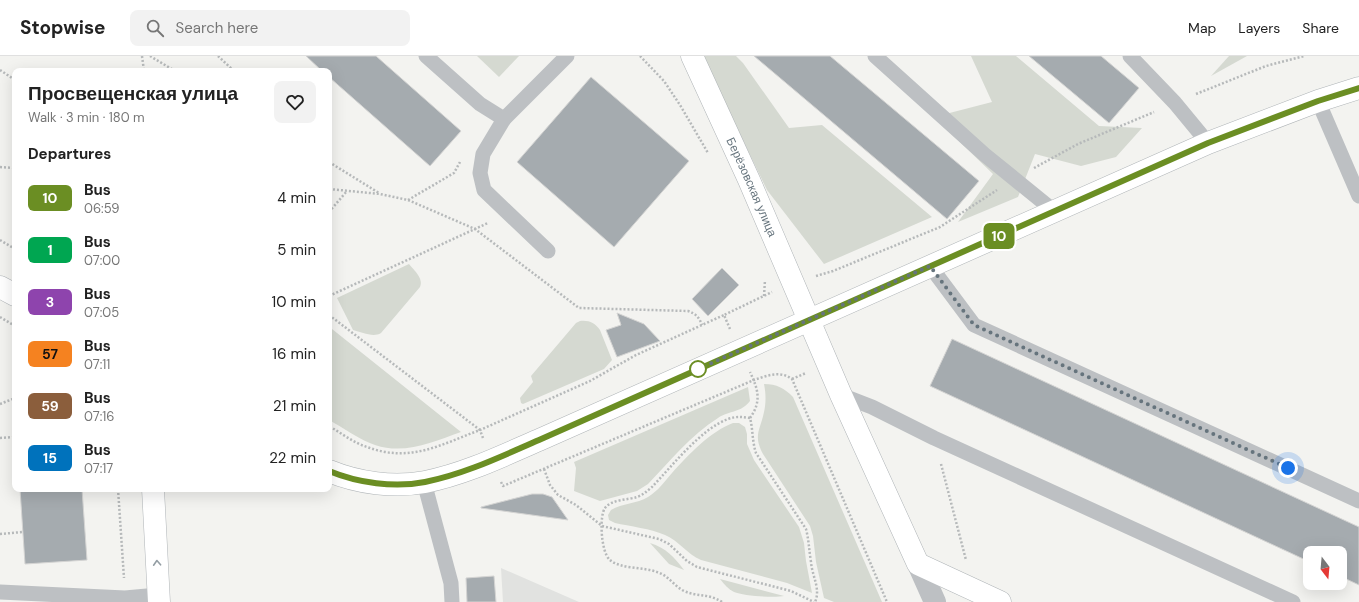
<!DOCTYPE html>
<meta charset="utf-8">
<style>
:root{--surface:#fff;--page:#f2f2f2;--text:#222;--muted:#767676;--line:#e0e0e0}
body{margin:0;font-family:"DM Sans",sans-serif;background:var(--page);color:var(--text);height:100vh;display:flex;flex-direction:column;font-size:15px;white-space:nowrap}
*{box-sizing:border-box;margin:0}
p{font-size:13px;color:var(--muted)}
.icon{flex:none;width:22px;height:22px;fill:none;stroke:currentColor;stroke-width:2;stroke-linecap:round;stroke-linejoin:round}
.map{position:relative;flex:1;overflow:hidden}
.panel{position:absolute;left:12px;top:12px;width:320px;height:424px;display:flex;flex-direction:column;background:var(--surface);border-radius:8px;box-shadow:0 4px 16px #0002}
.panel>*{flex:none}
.badge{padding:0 8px;border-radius:6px;font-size:14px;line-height:26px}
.needle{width:26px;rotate:164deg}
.controls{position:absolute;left:1303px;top:490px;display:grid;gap:8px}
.controls a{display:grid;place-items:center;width:44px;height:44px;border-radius:8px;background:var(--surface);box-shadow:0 4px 16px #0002;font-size:20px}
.you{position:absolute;width:20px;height:20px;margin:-10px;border:3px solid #fff;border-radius:50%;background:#1a73e8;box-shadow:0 0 0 6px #1a73e833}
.map>.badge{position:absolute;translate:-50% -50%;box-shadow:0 0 0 2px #fff}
h2{padding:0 16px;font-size:15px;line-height:36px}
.round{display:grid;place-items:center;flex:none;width:42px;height:42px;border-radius:8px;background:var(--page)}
.head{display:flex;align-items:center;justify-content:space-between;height:68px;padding:0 16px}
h1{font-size:19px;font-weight:600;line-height:30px}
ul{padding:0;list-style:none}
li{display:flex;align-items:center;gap:12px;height:52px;padding:0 16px}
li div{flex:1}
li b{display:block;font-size:15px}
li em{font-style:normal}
li .badge{min-width:44px;font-weight:700;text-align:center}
header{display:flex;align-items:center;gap:24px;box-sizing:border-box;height:56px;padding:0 20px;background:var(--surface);border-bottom:1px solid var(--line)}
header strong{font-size:19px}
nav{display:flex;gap:22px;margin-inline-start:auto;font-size:14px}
.search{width:280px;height:36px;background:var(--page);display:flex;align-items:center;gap:10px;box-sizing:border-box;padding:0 14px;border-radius:8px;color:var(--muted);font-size:15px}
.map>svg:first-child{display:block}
.built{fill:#e1e2e0}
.green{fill:#d5d9d1}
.building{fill:#a5abaf;stroke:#d4d4d3}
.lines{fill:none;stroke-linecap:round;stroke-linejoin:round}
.secondary-casing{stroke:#afb4b7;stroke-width:23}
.path{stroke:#b6b9ba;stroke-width:2.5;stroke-dasharray:2 2;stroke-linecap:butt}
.lane{stroke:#bdc0c3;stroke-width:15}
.street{stroke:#bdc0c3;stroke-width:22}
.secondary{stroke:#fff;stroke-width:22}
.oneway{stroke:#949ea4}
.line-casing{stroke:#fff;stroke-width:9}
.line{stroke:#6b8e23;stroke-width:6}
.walk{stroke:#66747d;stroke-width:4;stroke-dasharray:0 7.2}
.stop-dot{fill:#fff;stroke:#6b8e23;stroke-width:2}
.labels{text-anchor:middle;stroke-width:4;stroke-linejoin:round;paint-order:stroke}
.street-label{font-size:12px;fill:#66747d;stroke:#fff}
</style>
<header>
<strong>Stopwise</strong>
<div class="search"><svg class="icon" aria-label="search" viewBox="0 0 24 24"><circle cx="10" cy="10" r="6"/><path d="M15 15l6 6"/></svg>Search here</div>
<nav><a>Map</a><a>Layers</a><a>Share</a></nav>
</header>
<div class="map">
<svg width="1359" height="546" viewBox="0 0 1359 546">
<rect width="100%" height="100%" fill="#f3f3f0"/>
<polygon class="built" points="501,512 579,546 503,546"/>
<g class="green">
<polygon points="477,0 519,0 499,21"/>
<polygon points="702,0 736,0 743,7 789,72 822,69 932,161 824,208 767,134"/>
<polygon points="971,0 1016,0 1099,70 1142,72 1116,101 1081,110 1035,98 1018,141 958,166 993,118 934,61 992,46"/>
<polygon points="1229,0 1247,0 1211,20"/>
<path d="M409,208C414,214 424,223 420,231L381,277C373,282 362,276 353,274L337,242Z"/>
<path d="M580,265C589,264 595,267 600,274L612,304L604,313L523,348L521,347L520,342L533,326L531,320L576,267Z"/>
<path d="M329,270L332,273L461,376C433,386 405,399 375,389C362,385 342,371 329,364Z"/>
<path d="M764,328C777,328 784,332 793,341L882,546H834L824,542L816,506L813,480L810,470L763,398C753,379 760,375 764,356C766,347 766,338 764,328Z"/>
<path d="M748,331L750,345C741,357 730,354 718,362C691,379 670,405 648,428L637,435L600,445L574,435L576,412L574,406Z"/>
<path d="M733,367H739L745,371L747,378V388L754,404L799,471L804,487L806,505L812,537L787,527L701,504C687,498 679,485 665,479C652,473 629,470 615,467L609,464L608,459L611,454C622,447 637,448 648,441C658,435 665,425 672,417C688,399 711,375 733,367Z"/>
<path d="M650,487C666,492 674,501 684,514L669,508Z"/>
<path d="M720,523L784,540C775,542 743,540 734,536C728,533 724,528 720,523Z"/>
</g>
<g class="building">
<polygon points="306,0 376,0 461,75 430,110 329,21 329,15 322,15"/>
<polygon points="754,0 830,0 979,125 947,163"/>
<polygon points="1029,0 1101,0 1139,32 1109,67"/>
<polygon points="591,21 689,105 614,191 517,106"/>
<polygon points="722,212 739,229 708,260 692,243"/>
<polygon points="617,257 644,268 660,285 617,301 606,274 621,269"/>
<polygon points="952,283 1359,471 1359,529 1340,520 1340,497 1310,497 1310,506 930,330"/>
<polygon points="20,433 82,433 87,504 25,508"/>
<polygon points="532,438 543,438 552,441 568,464 481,452 481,451"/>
<polygon points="494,520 496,546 467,546 466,522"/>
</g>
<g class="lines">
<defs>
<g id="secondary">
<path id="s1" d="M692,0L749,124L841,339L918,508L1000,546"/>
<polyline points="0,231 15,239"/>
<path d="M329,415C358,427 394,432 425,426C465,418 502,400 539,384L1208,87L1318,45L1359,32"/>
<polyline points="153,433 159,546"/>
</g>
</defs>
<use href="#secondary" class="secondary-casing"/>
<g class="path">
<polyline points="142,0 144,15"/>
<polyline points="150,0 175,15"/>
<polyline points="218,0 234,15"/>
<polyline points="640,0 664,25 680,49 708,97"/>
<polyline points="0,14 15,24"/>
<polyline points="1196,38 1266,10 1304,0"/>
<polyline points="329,106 379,137"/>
<polyline points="0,111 15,112"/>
<polyline points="1034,112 1078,88 1154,56"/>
<path d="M329,133L380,138L408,144L475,173L579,252L688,255C696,258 699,261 702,269"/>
<polyline points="408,144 454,117 460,106"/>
<polyline points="329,156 347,135"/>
<polyline points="0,184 15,193"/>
<polyline points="816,220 833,215 940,171 997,134"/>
<polyline points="329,240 488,167"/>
<polyline points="764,240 765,224"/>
<path d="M329,259L480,374C440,389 410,407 367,391C354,387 341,377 329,370"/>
<polyline points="0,261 15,270"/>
<polyline points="730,273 724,259 772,236"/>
<polyline points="792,323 806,317"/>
<polyline points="0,348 15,342"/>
<path d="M750,362C762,345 758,333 750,316"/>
<polyline points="0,382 15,381"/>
<polyline points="483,382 480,374 590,325 636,299 724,259"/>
<polyline points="941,408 966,504"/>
<polyline points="544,413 550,429 558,439 576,449 602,470 659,483 669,488 687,505 697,511 791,535 814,546"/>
<path d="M501,426L503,430L754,324C766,320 780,314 792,323L887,546"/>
<polyline points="118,433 124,522"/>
<polyline points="0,478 23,476"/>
<path d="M722,546C708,537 697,541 684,535C674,530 668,519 657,516C644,511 620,513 610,504C601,497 599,460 605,452C612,443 628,444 637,441C643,439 647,435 652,431C672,410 701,373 728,363C736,360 742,361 750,362C753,373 752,385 756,397L806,473C809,485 809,494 811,506C812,520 821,533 815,546"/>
</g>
<g class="lane">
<polyline points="426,0 480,48 504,63 567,0"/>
<polyline points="875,0 985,99 1054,155"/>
<polyline points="1130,0 1175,47 1208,87"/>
<polyline points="1318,45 1359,140"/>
<polyline points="504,63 483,98 480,117 484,134 548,195"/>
<polyline points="930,210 974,269 1359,445"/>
<polyline points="841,339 872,351 934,382 1293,546"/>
<polyline points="424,426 451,527 452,546"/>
<polyline points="0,536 125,542 158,539"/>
</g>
<polyline class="street" points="918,508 935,546"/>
<use href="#secondary" class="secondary"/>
</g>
<defs><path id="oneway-chevron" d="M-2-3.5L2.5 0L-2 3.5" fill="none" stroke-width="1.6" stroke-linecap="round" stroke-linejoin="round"/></defs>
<use class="oneway" href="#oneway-chevron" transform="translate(157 507) rotate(-93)"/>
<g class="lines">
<defs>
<path id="line" d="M329,415C358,427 394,432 425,426C465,418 502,400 539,384L1208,87L1318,45L1359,32"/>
</defs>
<use href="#line" class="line-casing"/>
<use href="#line" class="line"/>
<polyline class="walk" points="698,313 930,210 974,269 1288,412"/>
</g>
<circle class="stop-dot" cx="698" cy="313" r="8"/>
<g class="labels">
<g class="street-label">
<text dy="4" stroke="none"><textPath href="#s1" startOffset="144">Берёзовская улица</textPath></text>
</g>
</g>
</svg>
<div class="controls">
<a><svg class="needle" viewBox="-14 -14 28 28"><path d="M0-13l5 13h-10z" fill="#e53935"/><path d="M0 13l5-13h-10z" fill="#767676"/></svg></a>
</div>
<div class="you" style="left:1288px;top:412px"></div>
<b class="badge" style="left:999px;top:180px;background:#6b8e23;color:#fff">10</b>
<section class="panel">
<div class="head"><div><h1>Просвещенская улица</h1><p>Walk · 3 min · 180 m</p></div><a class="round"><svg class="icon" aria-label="heart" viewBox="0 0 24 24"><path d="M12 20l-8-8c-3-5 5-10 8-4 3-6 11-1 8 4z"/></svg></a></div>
<h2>Departures</h2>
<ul>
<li><span class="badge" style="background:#6b8e23;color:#fff">10</span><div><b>Bus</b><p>06:59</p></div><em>4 min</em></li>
<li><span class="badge" style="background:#00a651;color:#fff">1</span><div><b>Bus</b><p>07:00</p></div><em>5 min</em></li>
<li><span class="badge" style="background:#8e44ad;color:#fff">3</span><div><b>Bus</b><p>07:05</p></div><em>10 min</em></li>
<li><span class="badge" style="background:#f58220;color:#111">57</span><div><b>Bus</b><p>07:11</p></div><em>16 min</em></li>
<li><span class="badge" style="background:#8b5e3c;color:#fff">59</span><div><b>Bus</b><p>07:16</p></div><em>21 min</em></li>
<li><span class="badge" style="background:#0072bc;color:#fff">15</span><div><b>Bus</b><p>07:17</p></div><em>22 min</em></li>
</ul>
</section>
</div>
